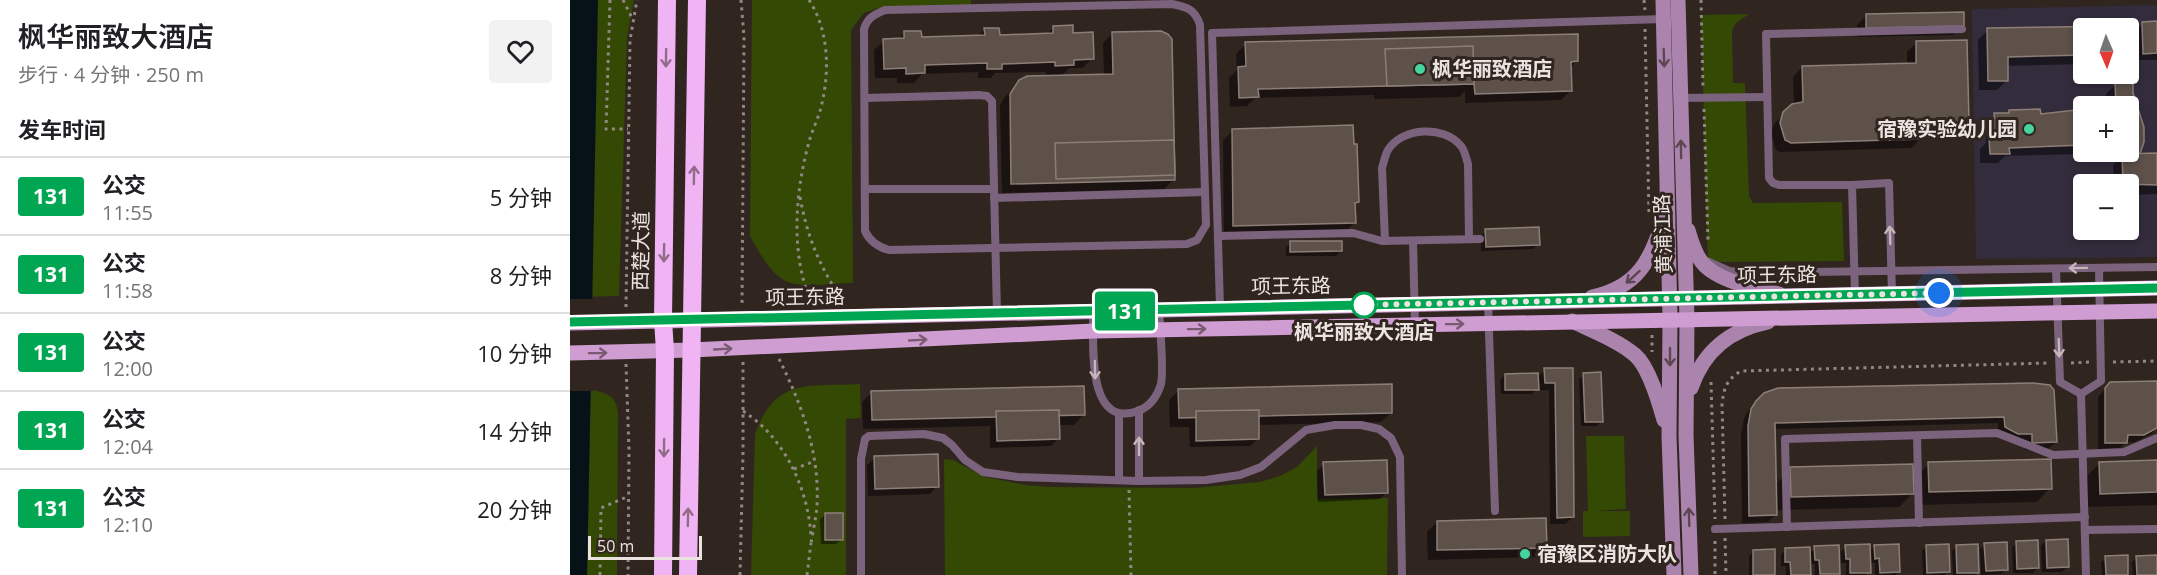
<!DOCTYPE html>
<html lang="zh">
<meta charset="utf-8">
<style>
:root{--surface:#fff;--page:#f2f2f2;--text:#202124;--muted:#757577;--line:#e0e0e0}
body{margin:0;font-family:"Open Sans","Noto Sans SC",sans-serif;background:var(--page);color:var(--text);height:100vh;display:flex;flex-direction:column;font-size:22px;white-space:nowrap}
*{box-sizing:border-box;margin:0}
p{font-size:20px;color:var(--muted)}
.icon{flex:none;width:33px;height:33px;fill:none;stroke:currentColor;stroke-width:2;stroke-linecap:round;stroke-linejoin:round}
.map{position:relative;flex:1;overflow:hidden}
.panel{display:flex;flex-direction:column;background:var(--surface);width:570px}
.panel>*{flex:none}
.badge{padding:0 12px;border-radius:4px;font-size:21px;line-height:39px}
.needle{width:39px;rotate:178deg}
.fabs{position:absolute;left:1503px;top:18px;display:grid;gap:12px}
.fabs a{display:grid;place-items:center;width:66px;height:66px;border-radius:6px;background:var(--surface);box-shadow:0 3px 9px #0003;font-size:30px}
.scale{position:absolute;left:18px;bottom:15px;width:114px;box-sizing:border-box;padding-left:6px;border:3px solid #ebe3e0;border-top:0;font-size:16px;line-height:21px;white-space:nowrap;color:#ebe3e0;-webkit-text-stroke:4px #312520;paint-order:stroke}
.you{position:absolute;width:30px;height:30px;margin:-15px;border:4px solid #fff;border-radius:50%;background:#1a73e8;box-shadow:0 0 0 9px #1a73e833}
.map>.badge{position:absolute;translate:-50% -50%;box-shadow:0 0 0 3px #fff}
h2{padding:0 18px;font-size:22px;line-height:54px}
.round{display:grid;place-items:center;flex:none;width:63px;height:63px;border-radius:6px;background:var(--page)}
.headline{display:flex;align-items:center;justify-content:space-between;height:102px;padding:0 18px}
h1{font-size:28px;font-weight:600;line-height:45px}
ul{padding:0;list-style:none}
li{display:flex;align-items:center;gap:18px;height:78px;padding:0 18px;border-top:2px solid var(--line)}
li div{flex:1}
li b{display:block;font-size:22px}
li em{font-style:normal}
li .badge{min-width:66px;font-weight:700;text-align:center}
main{display:flex;flex:1;min-height:0}
.map>svg:first-child{display:block}
.education{fill:#332c3c;fill-rule:evenodd}
.green{fill:#344904}
.water{fill:#061217}
.pier{fill:#312520}
.shadow{fill:#0007}
.building{fill:#5d514a;stroke:#8d7f78;stroke-width:1.5}
.lines{fill:none;stroke-linecap:round;stroke-linejoin:round}
.path{stroke:#918783;stroke-width:3;stroke-dasharray:3 4.5;stroke-linecap:butt}
.lane{stroke:#7b637d;stroke-width:8}
.secondary{stroke:#ab84ad;stroke-width:15}
.primary{stroke:#cf9dd2;stroke-width:15}
.highway{stroke:#f0b4f4;stroke-width:18}
.oneway{stroke:#906c8a}
.oneway2{stroke:#5c4651}
.oneway3{stroke:#c4b6bd}
.oneway4{stroke:#785b70}
.line-casing{stroke:#fff;stroke-width:14}
.line{stroke:#00a651;stroke-width:9}
.walk{stroke:#ebe3e0;stroke-width:6;stroke-dasharray:0 10.8}
.poi-dot{fill:#45d49f;stroke:#312520;stroke-width:2}
.stop-dot{fill:#fff;stroke:#00a651;stroke-width:3}
.labels{text-anchor:middle;stroke-width:6;stroke-linejoin:round;paint-order:stroke}
.poi-label{font-size:20px;font-weight:bold;fill:#ebe3e0;stroke:#312520;text-anchor:start}
.street-label{font-size:20px;fill:#ebe3e0;stroke:#312520}
.stop-label{font-size:20px;font-weight:bold;fill:#ebe3e0;stroke:#312520}
</style>
<main>
<section class="panel">
<div class="headline"><div><h1>枫华丽致大酒店</h1><p>步行 · 4 分钟 · 250 m</p></div><a class="round"><svg class="icon" aria-label="heart" viewBox="0 0 24 24"><path d="M12 20l-8-8c-3-5 5-10 8-4 3-6 11-1 8 4z"/></svg></a></div>
<h2>发车时间</h2>
<ul>
<li><span class="badge" style="background:#00a651;color:#fff">131</span><div><b>公交</b><p>11:55</p></div><em>5 分钟</em></li>
<li><span class="badge" style="background:#00a651;color:#fff">131</span><div><b>公交</b><p>11:58</p></div><em>8 分钟</em></li>
<li><span class="badge" style="background:#00a651;color:#fff">131</span><div><b>公交</b><p>12:00</p></div><em>10 分钟</em></li>
<li><span class="badge" style="background:#00a651;color:#fff">131</span><div><b>公交</b><p>12:04</p></div><em>14 分钟</em></li>
<li><span class="badge" style="background:#00a651;color:#fff">131</span><div><b>公交</b><p>12:10</p></div><em>20 分钟</em></li>
</ul>
</section>
<div class="map">
<svg width="1587" height="575" viewBox="0 0 1587 575">
<rect width="100%" height="100%" fill="#312520"/>
<path class="education" d="M1587,5V257L1406,259L1402,9ZM1514,28H1558V74H1514ZM1514,106H1558V152H1514ZM1514,184H1558V230H1514Z"/>
<g class="green">
<polygon points="0,0 64,0 57,38 49,296 0,297"/>
<path d="M182,0H401V6L309,8L294,13L281,30L283,283C266,283 228,289 214,280C198,271 189,251 180,236Z"/>
<polygon points="1179,14 1166,23 1162,30 1163,83 1175,83 1179,196 1183,203 1272,202 1274,261 1138,262 1131,15"/>
<path d="M290,384L291,418L276,419V575H181L185,434C206,377 237,387 290,384Z"/>
<path d="M21,389C37,394 45,394 48,412L47,575H17Z"/>
<polygon points="1016,436 1054,436 1056,509 1025,511 1060,511 1060,536 1013,537 1013,511 1018,511"/>
<polygon points="747,446 747,499 818,498 817,575 375,575 374,459 383,460 415,477 455,485 481,487 623,488 690,482 710,476 727,467"/>
</g>
<polygon class="water" points="0,0 28,0 17,575 0,575"/>
<polygon class="pier" points="0,299 26,299 24,391 0,391"/>
<g class="shadow">
<polygon points="1297,15 1393,25 1383,35 1287,37 1287,25"/>
<polygon points="1573,23 1587,23 1587,60 1567,60 1566,31"/>
<polygon points="484,27 502,34 522,58 513,68 499,68 491,77 534,76 533,43 543,33 604,179 594,189 432,193 430,105 434,98 450,81 476,77 476,72 425,73 421,78 408,78 408,72 352,74 344,83 327,83 327,78 305,78 304,50 314,41 327,40 334,33 350,39 407,37 415,29 428,37 476,35"/>
<polygon points="1514,28 1514,64 1436,66 1437,80 1427,90 1409,90 1408,40 1418,30 1558,28"/>
<polygon points="1347,42 1397,121 1388,130 1351,131 1351,138 1341,148 1210,152 1206,150 1201,134 1204,124 1224,105 1223,77 1232,67 1337,65 1337,52"/>
<polygon points="676,44 1007,61 1000,68 1000,91 991,100 895,103 895,91 889,97 804,99 804,95 685,98 677,106 660,107 659,78 667,70 666,54"/>
<polygon points="1546,84 1562,93 1568,155 1587,155 1587,194 1558,195 1558,184 1544,184 1543,165 1548,160 1548,153 1435,156 1428,163 1410,163 1410,149 1416,143 1415,125 1425,115 1437,114 1440,112 1469,115 1514,112 1514,152 1558,152 1558,106 1537,106 1536,94"/>
<polygon points="662,131 787,202 783,205 785,222 775,232 654,235 653,141"/>
<polygon points="916,231 968,244 963,249 911,251 911,236"/>
<polygon points="721,243 771,251 766,256 716,256 716,247"/>
<polygon points="1001,369 1003,517 995,524 980,524 979,390 966,390 962,394 931,394 930,380 935,375 967,378 975,370"/>
<polygon points="1014,375 1031,421 1027,426 1011,426 1009,379"/>
<polygon points="1587,383 1587,428 1581,434 1565,442 1556,442 1548,450 1528,450 1528,397 1540,384"/>
<polygon points="609,390 821,413 811,422 688,425 688,439 680,446 620,447 619,427 600,427 599,400"/>
<polygon points="1483,391 1486,442 1478,449 1455,450 1455,440 1428,435 1428,423 1204,429 1205,485 1221,469 1342,480 1359,464 1480,488 1467,502 1346,505 1345,491 1329,507 1205,510 1205,515 1198,522 1172,523 1171,435 1174,418 1179,410 1187,402"/>
<polygon points="302,392 513,415 504,425 488,425 488,439 481,446 420,448 420,426 293,429 292,402"/>
<polygon points="305,458 367,486 360,494 298,496 297,465"/>
<polygon points="1587,462 1587,505 1517,507 1516,477 1530,463"/>
<polygon points="754,464 817,492 810,499 748,502 747,471"/>
<polygon points="255,515 271,540 266,544 251,544 250,519"/>
<polygon points="867,522 975,548 966,557 858,560 857,532"/>
<polygon points="1476,541 1497,567 1492,572 1472,572 1471,546"/>
<polygon points="1447,543 1468,568 1463,573 1443,573 1442,547"/>
<polygon points="1415,544 1436,569 1431,574 1411,575 1410,549"/>
<polygon points="1305,546 1329,571 1325,575 1305,575 1305,563 1299,563 1299,572 1296,575 1276,575 1276,563 1271,563 1271,552 1275,547 1299,552"/>
<polygon points="1357,546 1378,571 1374,575 1353,575 1352,551"/>
<polygon points="1387,547 1408,572 1405,575 1383,575 1382,551"/>
<polygon points="1245,548 1269,573 1267,575 1245,575 1245,564 1239,564 1239,575 1216,575 1216,566 1211,566 1211,554 1216,549 1239,554"/>
<polygon points="1184,551 1204,575 1179,575 1179,556"/>
<polygon points="1567,557 1587,557 1587,575 1563,575 1562,562"/>
<polygon points="1536,558 1557,575 1532,575 1531,562"/>
</g>
<g class="building">
<polygon points="1394,12 1394,26 1296,28 1296,14"/>
<polygon points="1587,21 1587,53 1573,54 1572,22"/>
<polygon points="503,25 503,33 523,32 524,59 504,60 504,65 485,66 485,62 432,64 432,69 417,69 417,63 355,65 355,73 336,74 336,68 314,69 313,39 334,38 334,31 351,31 352,37 415,35 414,28 429,28 430,35 483,33 483,26"/>
<polygon points="1559,26 1560,55 1558,28 1514,28 1514,55 1438,57 1438,81 1418,81 1417,28"/>
<polygon points="591,31 598,34 602,39 605,180 441,184 440,94 449,80 457,76 543,74 542,32"/>
<polygon points="1008,34 1008,61 1001,62 1002,91 905,94 904,84 688,89 689,97 669,98 668,67 676,66 675,42"/>
<polygon points="1397,40 1399,121 1352,123 1352,139 1221,143 1215,140 1210,123 1213,112 1222,104 1233,102 1232,66 1346,63 1346,41"/>
<polygon points="903,46 904,84 817,86 815,49"/>
<polygon points="1563,82 1563,93 1574,127 1574,142 1570,154 1558,154 1558,106 1546,106 1545,83"/>
<polygon points="1470,109 1471,114 1514,109 1514,145 1439,148 1440,154 1420,154 1419,138 1425,138 1424,113 1439,113 1439,110"/>
<polygon points="783,125 784,144 787,144 789,202 785,203 786,223 663,226 662,129"/>
<polygon points="604,140 605,175 486,179 485,143"/>
<polygon points="1587,153 1587,185 1553,184 1552,154"/>
<polygon points="969,227 970,245 916,247 915,229"/>
<polygon points="720,241 772,241 772,251 720,252"/>
<polygon points="974,368 1003,368 1004,517 987,518 985,383 975,383"/>
<polygon points="1031,372 1033,422 1015,422 1013,373"/>
<polygon points="968,373 969,390 935,390 935,374"/>
<polygon points="1587,381 1587,428 1574,435 1558,435 1557,443 1535,443 1535,388 1540,382"/>
<polygon points="1463,383 1480,385 1484,390 1487,442 1462,443 1462,434 1448,434 1435,427 1434,417 1205,423 1207,515 1179,516 1178,426 1181,409 1186,401 1194,393 1208,388"/>
<polygon points="822,384 822,413 609,418 608,389"/>
<polygon points="514,386 515,415 302,420 301,391"/>
<polygon points="489,410 490,439 427,441 426,411"/>
<polygon points="689,410 689,439 626,441 626,411"/>
<polygon points="368,454 369,487 305,489 304,456"/>
<polygon points="1481,459 1482,489 1359,492 1358,462"/>
<polygon points="817,460 818,493 755,495 753,462"/>
<polygon points="1587,460 1587,492 1530,494 1529,462"/>
<polygon points="1343,464 1344,494 1221,497 1220,467"/>
<rect x="255" y="513" width="18" height="27"/>
<polygon points="976,518 977,548 867,550 867,521"/>
<polygon points="1498,539 1499,567 1477,568 1476,540"/>
<polygon points="1468,540 1469,568 1447,569 1446,541"/>
<polygon points="1437,542 1438,570 1416,571 1414,543"/>
<polygon points="1300,544 1301,573 1280,573 1280,559 1276,559 1275,545"/>
<polygon points="1329,544 1330,572 1310,573 1309,558 1305,559 1304,545"/>
<polygon points="1379,544 1380,572 1357,573 1356,545"/>
<polygon points="1408,544 1409,573 1387,573 1386,545"/>
<polygon points="1269,545 1270,574 1250,574 1249,560 1245,560 1244,546"/>
<polygon points="1240,547 1241,575 1221,575 1220,562 1215,562 1215,548"/>
<polygon points="1205,549 1205,575 1183,575 1183,550"/>
<polygon points="1558,555 1558,575 1536,575 1535,556"/>
<polygon points="1587,555 1587,575 1567,575 1566,556"/>
</g>
<g class="lines">
<g class="path">
<polyline points="40,0 36,129 58,129"/>
<polyline points="53,0 63,20"/>
<polyline points="171,0 174,37 172,306"/>
<path d="M239,0C260,32 260,75 250,111C247,121 242,131 239,142C225,192 220,256 242,304"/>
<polyline points="1074,0 1075,10"/>
<polyline points="1131,0 1133,87"/>
<polyline points="1075,29 1079,214"/>
<polyline points="1134,109 1138,240"/>
<path d="M230,197C238,240 250,267 274,303"/>
<polyline points="56,307 60,40 67,0"/>
<polyline points="1082,335 1082,352"/>
<path d="M209,359C232,405 250,454 247,506C246,518 243,531 241,543"/>
<polyline points="1543,362 1587,361"/>
<polyline points="1501,363 1521,362"/>
<polyline points="56,364 59,450 58,575"/>
<polyline points="1141,382 1145,519"/>
<path d="M173,411C214,437 238,488 241,536"/>
<polyline points="224,469 245,461"/>
<polyline points="559,490 561,575"/>
<path d="M1155,519L1152,404C1154,388 1156,380 1171,371L1479,363"/>
<polyline points="1155,538 1156,575"/>
<polyline points="1145,541 1145,575"/>
<polyline points="30,575 31,508 59,496"/>
<polyline points="170,575 173,452 173,361"/>
<polyline points="237,575 241,543"/>
</g>
<g class="lane">
<path d="M602,4C617,7 625,9 630,25L636,225L627,240L617,244L319,250C308,247 300,242 295,231L294,29C298,17 304,15 315,10Z"/>
<polyline points="295,98 409,95 417,96 422,101 427,314"/>
<polyline points="1108,98 1197,97"/>
<polyline points="1282,185 1209,185 1203,183 1199,178 1196,34 1392,29"/>
<polyline points="295,189 424,189"/>
<polyline points="424,198 635,192"/>
<polyline points="648,236 783,233 812,241 910,239"/>
<path d="M815,241L812,168C814,162 815,155 818,150C832,127 874,125 891,146C895,151 896,158 898,164L899,239"/>
<polyline points="843,241 845,325"/>
<polyline points="1139,262 1159,271 1179,273 1587,267"/>
<polyline points="1486,269 1490,382 1511,394 1531,381 1529,268"/>
<polyline points="1285,294 1282,185 1319,183 1322,294"/>
<polyline points="918,302 925,511"/>
<polyline points="650,308 642,33 1093,19"/>
<path d="M523,311C524,340 515,430 568,411C579,407 587,397 591,384C594,369 590,328 589,310"/>
<polyline points="1511,394 1516,575"/>
<polyline points="1347,436 1349,523"/>
<polyline points="549,480 549,413"/>
<polyline points="569,481 569,410"/>
<polyline points="1217,527 1215,439 1427,433 1483,455 1554,452 1587,438"/>
<polyline points="1145,529 1515,517"/>
<polyline points="1515,530 1587,529"/>
<polyline points="291,575 291,459 295,439 299,436 354,434 373,438 382,445 395,460 413,472 448,477 569,481 636,480 670,475 691,467 736,430 765,425 791,425 809,429 821,438 830,457 832,575"/>
</g>
<g class="secondary">
<polyline points="1093,0 1100,319 1099,436 1104,575"/>
<polyline points="1108,0 1117,320 1116,435 1121,575"/>
<path d="M1118,230C1121,240 1124,252 1131,261C1145,281 1186,288 1209,294"/>
<path d="M1022,297C1069,287 1080,260 1094,219"/>
<path d="M1002,321C1021,330 1049,341 1065,355C1079,367 1089,402 1094,420"/>
<path d="M1121,388C1134,350 1160,330 1198,322"/>
</g>
<g class="primary">
<polyline points="0,323 1587,288"/>
<polyline points="0,353 121,350 524,331 1587,311"/>
</g>
<g class="highway">
<polyline points="93,575 95,351 93,320 97,0"/>
<polyline points="118,575 127,0"/>
</g>
</g>
<defs><path id="oneway-shaft" d="M-6 0H5M1.5-3L5.5 0L1.5 3" fill="none" stroke-width="1.6" stroke-linecap="round" stroke-linejoin="round" transform="scale(1.5)"/></defs>
<g class="oneway">
<use href="#oneway-shaft" transform="translate(96 58) rotate(91)"/>
<use href="#oneway-shaft" transform="translate(124 175) rotate(-89)"/>
<use href="#oneway-shaft" transform="translate(94 253) rotate(91)"/>
<use href="#oneway-shaft" transform="translate(94 448) rotate(91)"/>
<use href="#oneway-shaft" transform="translate(118 517) rotate(-89)"/>
</g>
<g class="oneway2">
<use href="#oneway-shaft" transform="translate(1094 58) rotate(88)"/>
<use href="#oneway-shaft" transform="translate(1111 149) rotate(-91)"/>
<use href="#oneway-shaft" transform="translate(1063 277) rotate(138)"/>
<use href="#oneway-shaft" transform="translate(1100 357) rotate(90)"/>
<use href="#oneway-shaft" transform="translate(1119 517) rotate(-92)"/>
</g>
<g class="oneway3">
<use href="#oneway-shaft" transform="translate(1320 235) rotate(-92)"/>
<use href="#oneway-shaft" transform="translate(1508 268) rotate(179)"/>
<use href="#oneway-shaft" transform="translate(1489 348) rotate(88)"/>
<use href="#oneway-shaft" transform="translate(525 370) rotate(89)"/>
<use href="#oneway-shaft" transform="translate(569 446) rotate(-90)"/>
</g>
<g class="oneway4">
<use href="#oneway-shaft" transform="translate(885 324) rotate(-1)"/>
<use href="#oneway-shaft" transform="translate(627 329) rotate(-1)"/>
<use href="#oneway-shaft" transform="translate(348 340) rotate(-3)"/>
<use href="#oneway-shaft" transform="translate(153 349) rotate(-3)"/>
<use href="#oneway-shaft" transform="translate(28 353) rotate(-1)"/>
</g>
<g class="lines">
<defs>
<polyline id="line" points="0,322 1587,288"/>
</defs>
<use href="#line" class="line-casing"/>
<use href="#line" class="line"/>
<polyline class="walk" points="794,305 1369,293"/>
</g>
<g class="poi-dot">
<circle cx="850" cy="69" r="6"/>
<circle cx="1459" cy="129" r="6"/>
<circle cx="955" cy="554" r="6"/>
</g>
<circle class="stop-dot" cx="794" cy="305" r="12"/>
<g class="labels">
<g class="poi-label">
<text x="862" y="76">枫华丽致酒店</text>
<text x="1447" y="136" text-anchor="end">宿豫实验幼儿园</text>
<text x="967" y="561">宿豫区消防大队</text>
</g>
<g class="street-label">
<text transform="translate(1093 234) rotate(-92)" y="7">黄浦江路</text>
<text transform="translate(71 251) rotate(-89)" y="7">西楚大道</text>
<text transform="translate(1207 275) rotate(-1)" y="7">项王东路</text>
<text transform="translate(721 286) rotate(-1)" y="7">项王东路</text>
<text transform="translate(235 297) rotate(-1)" y="7">项王东路</text>
</g>
<g class="stop-label">
<text x="794" y="339">枫华丽致大酒店</text>
</g>
</g>
</svg>
<div class="fabs">
<a><svg class="needle" viewBox="-14 -14 28 28"><path d="M0-13l5 13h-10z" fill="#e53935"/><path d="M0 13l5-13h-10z" fill="#757577"/></svg></a>
<a>+</a>
<a>−</a>
</div>
<div class="scale">50 m</div>
<div class="you" style="left:1369px;top:293px"></div>
<b class="badge" style="left:555px;top:311px;background:#00a651;color:#fff">131</b>
</div>
</main>
